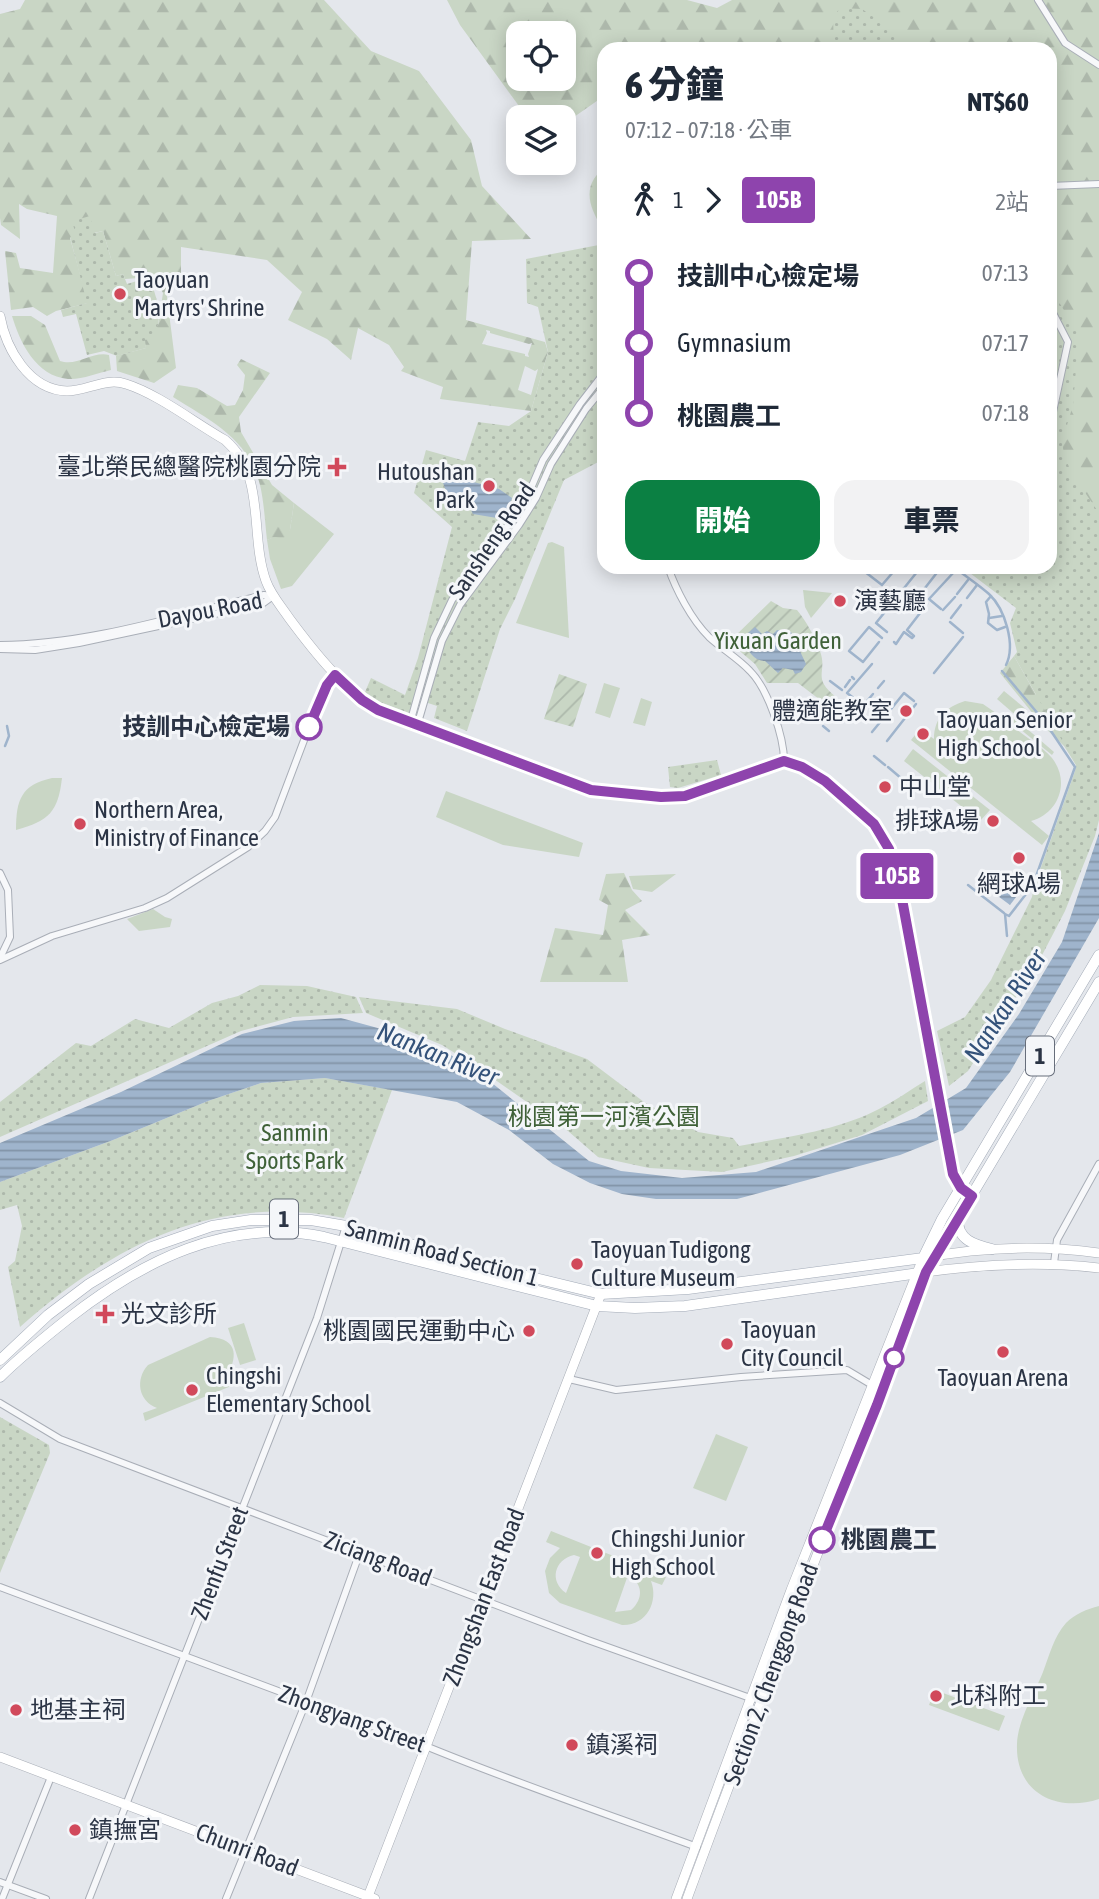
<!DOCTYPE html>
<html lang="zh-TW">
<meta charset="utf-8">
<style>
:root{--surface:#fff;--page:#f2f2f3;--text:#1f2937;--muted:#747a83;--accent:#0b8043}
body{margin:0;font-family:"Asap Condensed","Noto Sans TC",sans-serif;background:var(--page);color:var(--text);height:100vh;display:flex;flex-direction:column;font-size:26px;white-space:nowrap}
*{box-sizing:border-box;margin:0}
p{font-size:23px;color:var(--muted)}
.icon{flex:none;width:38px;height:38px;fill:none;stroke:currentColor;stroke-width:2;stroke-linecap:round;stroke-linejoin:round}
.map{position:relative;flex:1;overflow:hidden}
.panel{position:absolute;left:597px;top:42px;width:460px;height:532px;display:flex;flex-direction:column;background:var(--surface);border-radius:21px;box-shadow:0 4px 18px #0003}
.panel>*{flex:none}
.badge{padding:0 14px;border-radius:5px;font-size:24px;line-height:46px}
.controls{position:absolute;left:506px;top:21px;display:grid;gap:14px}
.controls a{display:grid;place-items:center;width:70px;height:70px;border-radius:14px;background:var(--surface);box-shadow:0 4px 18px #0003;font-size:35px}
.map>.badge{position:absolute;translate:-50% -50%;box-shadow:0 0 0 4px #fff}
.legs{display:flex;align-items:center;gap:10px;height:77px;padding:0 28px;font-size:23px}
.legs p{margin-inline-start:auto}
.overview{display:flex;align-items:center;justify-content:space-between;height:119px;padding:0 28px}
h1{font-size:38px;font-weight:800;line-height:52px}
.button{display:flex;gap:14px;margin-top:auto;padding:14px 28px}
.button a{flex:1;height:80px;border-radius:21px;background:var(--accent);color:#fff;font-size:28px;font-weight:800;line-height:80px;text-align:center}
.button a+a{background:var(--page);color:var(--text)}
ul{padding:0 28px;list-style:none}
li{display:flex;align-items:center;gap:24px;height:70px;font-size:26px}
li i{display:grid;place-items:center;width:10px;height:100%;margin:0 9px;background:currentColor}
li i::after{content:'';width:18px;height:18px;margin:-9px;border:5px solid;border-radius:50%;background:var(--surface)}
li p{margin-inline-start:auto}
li:first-child i{background:linear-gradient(#0000 50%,currentColor 0)}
li:last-child i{background:linear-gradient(currentColor 50%,#0000 0)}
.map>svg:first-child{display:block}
.grass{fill:#c9d6c5;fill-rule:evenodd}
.forest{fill:url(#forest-firs);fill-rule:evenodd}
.park{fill:url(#park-dots)}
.garden{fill:url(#garden-furrows)}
.water{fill:url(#water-rules)}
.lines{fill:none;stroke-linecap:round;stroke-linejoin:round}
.stream{stroke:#9fb4cc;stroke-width:2.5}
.street-casing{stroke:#a9aeb7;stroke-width:8}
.secondary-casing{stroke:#a9aeb7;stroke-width:10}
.primary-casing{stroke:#a3abb8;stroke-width:11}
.street{stroke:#f7f8fa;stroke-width:6}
.secondary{stroke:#fff;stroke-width:9}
.primary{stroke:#fff;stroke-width:10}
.line-1-casing{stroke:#fff;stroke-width:16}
.line-1{stroke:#8e44ad;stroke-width:10}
.poi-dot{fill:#d1495b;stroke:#f4f6f9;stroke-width:2.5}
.stop-1-dot{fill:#fff;stroke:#8e44ad;stroke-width:3.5}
.labels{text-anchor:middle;stroke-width:6;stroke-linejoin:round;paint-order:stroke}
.shield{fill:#f4f6f9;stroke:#676e7b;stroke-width:2}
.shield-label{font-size:23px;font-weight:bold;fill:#2b3445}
.poi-label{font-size:24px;fill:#2b3445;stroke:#f4f6f9;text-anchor:start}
.street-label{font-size:24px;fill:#2b3445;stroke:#f4f6f9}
.park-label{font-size:24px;fill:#3f6138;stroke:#f4f6f9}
.stop-label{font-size:24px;font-weight:bold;fill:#2b3445;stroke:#f4f6f9;text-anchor:end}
.water-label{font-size:26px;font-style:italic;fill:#34527a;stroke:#f4f6f9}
</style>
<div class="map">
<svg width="1099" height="1899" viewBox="0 0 1099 1899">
<defs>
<pattern id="forest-firs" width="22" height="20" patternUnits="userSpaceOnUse" patternTransform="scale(1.75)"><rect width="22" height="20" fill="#c9d6c5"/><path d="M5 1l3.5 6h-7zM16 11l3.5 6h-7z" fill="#adb8ab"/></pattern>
<pattern id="park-dots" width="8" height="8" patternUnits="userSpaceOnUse" patternTransform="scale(1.75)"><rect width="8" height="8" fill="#c9d6c5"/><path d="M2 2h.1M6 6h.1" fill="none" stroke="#adb8ab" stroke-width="1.8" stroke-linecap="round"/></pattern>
<pattern id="garden-furrows" width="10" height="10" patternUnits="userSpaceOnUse" patternTransform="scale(1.75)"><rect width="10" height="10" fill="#c9d6c5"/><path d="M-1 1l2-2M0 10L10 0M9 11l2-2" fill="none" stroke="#adb8ab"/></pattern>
<pattern id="water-rules" width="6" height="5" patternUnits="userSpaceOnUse" patternTransform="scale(1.75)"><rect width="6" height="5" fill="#9fb4cc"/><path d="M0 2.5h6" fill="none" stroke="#8293a7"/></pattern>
</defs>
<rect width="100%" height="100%" fill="#e4e7ec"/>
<g class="grass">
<polygon points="294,503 334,534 292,586 281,589 270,559 267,540 290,530"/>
<polygon points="552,542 564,547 569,638 516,623 548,543"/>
<polygon points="803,590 832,593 811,618 805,607"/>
<polygon points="604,683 620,688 610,718 595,713"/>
<polygon points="1004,691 1027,710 1020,719 997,699"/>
<polygon points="641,698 652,702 645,726 633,723"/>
<path d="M965,701L983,704L1006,720L1011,715L1054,752L1052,755L1015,725L1013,726C1025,737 1042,746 1052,758C1071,782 1058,814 1031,821L1049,836L1042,845L911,740L920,729L934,739C934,718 946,707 965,701Z"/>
<polygon points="913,749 990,810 980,821 904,761"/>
<path d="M52,778H62C58,812 49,821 16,830C16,800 21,785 52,778Z"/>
<polygon points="446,791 583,843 579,857 503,845 436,817"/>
<polygon points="676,874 652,892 633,889 629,876"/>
<polygon points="153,909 165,917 172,919 170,927 139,931 127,919"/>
<polygon points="244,1323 256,1360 240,1365 228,1328"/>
<path d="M210,1337C240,1339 237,1358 226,1379L243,1373L246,1380L145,1421L143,1413L157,1408C138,1401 135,1379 148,1365Z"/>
<polygon points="716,1434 748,1447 726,1501 693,1488"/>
<path d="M551,1531L666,1577L662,1585L651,1581C659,1602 646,1626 622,1625L560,1603L549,1593L545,1571L550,1558L560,1548L546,1542ZM574,1555L580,1557L566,1593C549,1581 554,1560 574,1555ZM628,1575C643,1583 644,1599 631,1610L615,1612Z"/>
<path d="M1099,1606V1799C1057,1813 1015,1793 1017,1744C1018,1720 1034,1694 1043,1672C1049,1656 1054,1636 1066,1623C1075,1614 1087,1609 1099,1606Z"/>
<polygon points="935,1690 1005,1716 999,1731 929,1705"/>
</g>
<g class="forest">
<path d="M25,0H324L371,51L419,71L471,140L482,186L531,239L472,241L466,320L545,342L548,352L531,411L440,399L443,387L401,371L404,367L389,345L358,328L351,360L327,339L288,320L302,292L267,260L181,247V283L166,289L176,368L154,383L117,371L116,356L146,348L144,340L158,325L163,293L154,277L125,279L123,274L116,276L103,231L70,238L88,303L56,311L47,316L33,307L11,310L5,251L16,253L20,268L53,273L57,216L27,209L19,204L20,239L1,225L0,218V14L20,9ZM486,330L490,331V333L529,344L532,343L528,354L529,357L525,356V354L482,344L487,333ZM525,366L535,371L538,369L531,395L518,390Z"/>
<path d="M447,0H687L717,8L732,0H1099V769L1091,788L1064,746L1042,725L1000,673L1014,656L1036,695L1050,567V49H650L621,42L619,49H604V96L564,124V117H527L460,25ZM518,33H564V79H518Z"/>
<path d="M604,168V231C590,209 580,187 604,168Z"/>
<path d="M12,316H31L45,325L60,361C77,367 92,351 109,355L111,370C98,373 81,380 68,379C36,376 20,343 12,316Z"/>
<path d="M241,359L270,373L239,417L241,432L272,485L294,503L290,530L285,539L275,537L267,540C265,522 264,502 260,485C248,438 211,421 173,397L178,385L197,388L227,406L235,405L243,390L245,375L237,365Z"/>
<polygon points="624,873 632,890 642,901 625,910 650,935 622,940 628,982 540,982 555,928 603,935 608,905 599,900 606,874"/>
</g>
<g class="park">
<polygon points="840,8 862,9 895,32 910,49 834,49 833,17"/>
<polygon points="90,216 95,233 103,231 116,276 123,274 127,284 150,277 160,311 156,337 145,340 146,348 117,356 104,351 87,355 76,314 63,317 61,310 87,303 70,237 76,235 72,221"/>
<polygon points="604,244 604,459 564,480 515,599 500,629 467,731 434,718 437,706 416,699 409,713 380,702 365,692 371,678 405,695 418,658 452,527 414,493 426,450 465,461 478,422 509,426 531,411 548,352 538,307 527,303 526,259"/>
<polygon points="1050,288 1079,334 1073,405 1062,442 1064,454 1071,472 1099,513 1099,820 1095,836 1065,911 1039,961 968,1071 949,1086 937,1031 965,1017 991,980 1032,897 1034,887 1075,771 1076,765 1014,656 1017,652 1010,623 1016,608 962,567 1050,567"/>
<polygon points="717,760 721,775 678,788 670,787 668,767"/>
<polygon points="260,985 307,986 356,997 363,1013 293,1017 241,1031 0,1137 0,1102 76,1043 91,1046 135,1019 169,1028 212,1003 238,996"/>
<path d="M359,997L457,1009L505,1029L587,1059L644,1102L698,1132L733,1138L739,1146C785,1137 837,1131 879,1109C895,1101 910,1090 925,1081L928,1101L862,1135L794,1156L722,1172L649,1168L598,1157L568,1131L474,1065L442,1045L366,1013Z"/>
<path d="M325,1078L392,1090L344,1218C215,1193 115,1243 20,1327L8,1267L15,1261L22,1226L17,1205L0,1210V1182L113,1140L208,1101L261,1083Z"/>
<polygon points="0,1417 49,1445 50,1453 0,1573"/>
</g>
<g class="garden">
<path d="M771,601L783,608L797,610C806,621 815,637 820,651C828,673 811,677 836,697L828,706L798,683H767L755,664L729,642Z"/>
<polygon points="559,674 587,684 573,727 544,719"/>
</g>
<g class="water">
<polygon points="455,472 470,481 499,489 512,498 507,513 497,518 473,514 469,506 464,507 446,491 442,480 446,475"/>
<path d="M755,627L762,634L767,631L773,634L777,630L791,632L806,664L801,672L795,674L793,670L783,668L778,673L765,661C753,661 750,650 741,644L742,641L740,640Z"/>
<polygon points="1099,833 1099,918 1010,1072 963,1130 900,1155 737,1199 656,1199 622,1194 590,1183 553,1164 509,1130 457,1102 325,1078 261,1083 208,1101 113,1140 0,1182 0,1143 121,1092 242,1034 294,1021 341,1018 407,1036 440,1049 472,1067 589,1161 621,1171 682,1178 756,1172 916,1118 966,1088 1019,1014 1062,942"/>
<polygon points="1000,870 1023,888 1010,905 987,888"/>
</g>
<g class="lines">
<g class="stream">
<polyline points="933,567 936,567"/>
<path d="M954,567C965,576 978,584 989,594C1005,609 1016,645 1006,665"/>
<polyline points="860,568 882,585 894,571"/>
<polyline points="896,568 897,567"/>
<polyline points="957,594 968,580"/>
<polyline points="991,596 986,602 989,614 988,623 997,630 1005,627"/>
<polyline points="967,598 977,585"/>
<polyline points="911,606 939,570"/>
<polyline points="941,609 929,599 954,572"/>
<polyline points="943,610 955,597"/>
<polyline points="951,618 961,605"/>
<polyline points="989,618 1002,616"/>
<polyline points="950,622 963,633"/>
<polyline points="887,632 876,623 921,567"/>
<polyline points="879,642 863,662 849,651 869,627 882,638"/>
<polyline points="894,642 896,644 904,632 912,638 914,636 907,630 927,604"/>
<polyline points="1002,671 1045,722 1075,767 1033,885 1009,916 1005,914 1007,936"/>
<polyline points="934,673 963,637"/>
<polyline points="852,677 854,679"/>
<polyline points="830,681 842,690"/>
<polyline points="845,687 850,680"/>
<polyline points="878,688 884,681"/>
<polyline points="867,701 873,694"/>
<polyline points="859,702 847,693 872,664"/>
<polyline points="887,714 904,693 914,701"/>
<polyline points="823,726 829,731"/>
<polyline points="872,732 886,715"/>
<polyline points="887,741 916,704"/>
<polyline points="5,746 9,736 7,726"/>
<polyline points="874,756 885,765"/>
<polyline points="888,767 915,790"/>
<polyline points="1026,879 1033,885"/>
<polyline points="968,885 1004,913"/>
</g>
<defs>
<g id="street">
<polyline points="1038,0 1065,43 1099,65"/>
<polyline points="1050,186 1099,184"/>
<polyline points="1050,307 1068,342 1050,426"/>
<path d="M668,567C676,590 691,619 709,637C722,649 738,658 750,671C768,689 784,737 784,761"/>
<path d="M0,645C88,645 179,615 264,595L273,596"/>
<polyline points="0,649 35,650 79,643 262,604 273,596"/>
<polyline points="410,723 434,638 452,600 512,520 528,495 543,460 580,404 604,373"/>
<polyline points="417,726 442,641 460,605 519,525 536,498 551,464 586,409 604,387"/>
<polyline points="0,873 8,890 10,937 0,958"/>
<polyline points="0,960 52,936 145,908 167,898 248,847 265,831 275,817 309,727 327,685 335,675"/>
<polyline points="1054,1263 1057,1240 1099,1164"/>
<polyline points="569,1379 616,1390 741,1377 847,1370 882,1391"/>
<polyline points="0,1403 60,1439 588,1640 753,1699"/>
<path d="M0,1587L428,1747C516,1783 607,1814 697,1847"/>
<polyline points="0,1882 46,1899"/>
<polyline points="2,1899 51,1777"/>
<polyline points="89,1899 317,1318 346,1226"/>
<polyline points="226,1899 306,1702 360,1552"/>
</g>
<g id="secondary">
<path d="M0,316C6,349 29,390 67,391C87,391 106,377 126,384C158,394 195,423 225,440C267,476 249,534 266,581C271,595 281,606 289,618C315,653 341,686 378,710L591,790L628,795L685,796L784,761L802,767L825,781L862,811L874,824L886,843L896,872L953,1174L961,1188L973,1196"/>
<polyline points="0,1757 375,1899"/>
<polyline points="367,1899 601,1294"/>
<path d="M676,1899L791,1590L923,1258C981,1247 1040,1245 1099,1253"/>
<path d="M687,1899C764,1689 846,1481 926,1272C985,1264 1040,1261 1099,1268"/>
</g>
<g id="primary">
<path d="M958,1219C957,1240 975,1245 992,1249"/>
<polyline points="0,1360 48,1315 89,1284 149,1248 212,1226 251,1220 311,1220 346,1226 506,1271 601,1294 688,1289 923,1258 942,1219 1099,955"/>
<path d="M0,1377C21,1356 45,1337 69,1318C142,1261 228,1217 324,1237L597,1306L635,1308L685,1306L926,1272L1099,982"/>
</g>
</defs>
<use href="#street" class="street-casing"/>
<use href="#secondary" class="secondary-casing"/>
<use href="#primary" class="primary-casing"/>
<use href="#street" class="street"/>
<use href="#secondary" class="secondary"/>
<use href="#primary" class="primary"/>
</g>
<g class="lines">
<defs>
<polyline id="line-1" points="309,727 327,685 335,675 362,700 378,710 591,790 661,797 685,796 784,761 802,767 825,781 874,824 889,849 899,883 953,1174 961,1188 972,1196 926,1272 877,1405 822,1540"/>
</defs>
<use href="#line-1" class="line-1-casing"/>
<use href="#line-1" class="line-1"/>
</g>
<g class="poi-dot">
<circle cx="120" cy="294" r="7"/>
<path d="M333.5 456.5h7v7h7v7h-7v7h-7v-7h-7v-7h7z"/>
<circle cx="489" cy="486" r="7"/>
<circle cx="840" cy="601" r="7"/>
<circle cx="906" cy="711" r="7"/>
<circle cx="923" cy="734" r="7"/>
<circle cx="885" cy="787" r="7"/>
<circle cx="993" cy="821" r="7"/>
<circle cx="80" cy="824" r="7"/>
<circle cx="1019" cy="858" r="7"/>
<circle cx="577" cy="1264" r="7"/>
<path d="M101.5 1303.5h7v7h7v7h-7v7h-7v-7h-7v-7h7z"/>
<circle cx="529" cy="1331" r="7"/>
<circle cx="727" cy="1344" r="7"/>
<circle cx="1003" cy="1352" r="7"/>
<circle cx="192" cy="1390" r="7"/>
<circle cx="597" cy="1553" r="7"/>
<circle cx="936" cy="1696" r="7"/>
<circle cx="16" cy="1710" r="7"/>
<circle cx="572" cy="1745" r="7"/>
<circle cx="75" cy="1830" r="7"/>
</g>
<g class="stop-1-dot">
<circle cx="309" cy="727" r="12"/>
<circle cx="894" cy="1358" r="9"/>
<circle cx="822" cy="1540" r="12"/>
</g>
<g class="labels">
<g class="shield">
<rect x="1026" y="1036.5" width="28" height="39" rx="5"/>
<rect x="270" y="1199.5" width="28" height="39" rx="5"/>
</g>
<g class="shield-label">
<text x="1040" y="1064">1</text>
<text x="284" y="1227">1</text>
</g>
<g class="poi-label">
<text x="134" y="288">Taoyuan<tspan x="134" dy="28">Martyrs' Shrine</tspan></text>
<text x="321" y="475" text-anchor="end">臺北榮民總醫院桃園分院</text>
<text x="475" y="480" text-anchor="end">Hutoushan<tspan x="475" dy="28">Park</tspan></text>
<text x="854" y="609">演藝廳</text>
<text x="892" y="719" text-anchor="end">體適能教室</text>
<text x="937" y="728">Taoyuan Senior<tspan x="937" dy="28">High School</tspan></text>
<text x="899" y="795">中山堂</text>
<text x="94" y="818">Northern Area,<tspan x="94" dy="28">Ministry of Finance</tspan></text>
<text x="979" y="829" text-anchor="end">排球A場</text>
<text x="1019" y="892" text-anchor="middle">網球A場</text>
<text x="591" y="1258">Taoyuan Tudigong<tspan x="591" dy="28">Culture Museum</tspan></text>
<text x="121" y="1322">光文診所</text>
<text x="741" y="1338">Taoyuan<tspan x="741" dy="28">City Council</tspan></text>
<text x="515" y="1339" text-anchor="end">桃園國民運動中心</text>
<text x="206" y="1384">Chingshi<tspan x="206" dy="28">Elementary School</tspan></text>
<text x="1003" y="1386" text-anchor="middle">Taoyuan Arena</text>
<text x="611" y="1547">Chingshi Junior<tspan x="611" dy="28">High School</tspan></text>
<text x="950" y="1704">北科附工</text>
<text x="30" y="1718">地基主祠</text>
<text x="586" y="1753">鎮溪祠</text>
<text x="89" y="1838">鎮撫宮</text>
</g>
<g class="street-label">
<text transform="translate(492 541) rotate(-56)" y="8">Sansheng Road</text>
<text transform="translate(210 610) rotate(-11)" y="8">Dayou Road</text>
<text transform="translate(442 1253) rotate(15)" y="8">Sanmin Road Section 1</text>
<text transform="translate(378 1559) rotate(21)" y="8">Ziciang Road</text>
<text transform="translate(220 1563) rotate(-69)" y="8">Zhenfu Street</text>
<text transform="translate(484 1597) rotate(-69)" y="8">Zhongshan East Road</text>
<text transform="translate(771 1674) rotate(-70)" y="8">Section 2, Chenggong Road</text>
<text transform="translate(352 1719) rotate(20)" y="8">Zhongyang Street</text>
<text transform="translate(247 1850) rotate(21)" y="8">Chunri Road</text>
</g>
<g class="park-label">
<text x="778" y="649">Yixuan Garden</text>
<text x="604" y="1125">桃園第一河濱公園</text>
<text x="295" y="1141">Sanmin<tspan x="295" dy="28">Sports Park</tspan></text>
</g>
<g class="stop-label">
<text x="290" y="735">技訓中心檢定場</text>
<text x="841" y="1548" text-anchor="start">桃園農工</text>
</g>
<g class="water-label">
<text transform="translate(1005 1006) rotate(-57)" y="9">Nankan River</text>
<text transform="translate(438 1054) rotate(22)" y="9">Nankan River</text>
</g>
</g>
</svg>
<div class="controls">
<a><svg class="icon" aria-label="locate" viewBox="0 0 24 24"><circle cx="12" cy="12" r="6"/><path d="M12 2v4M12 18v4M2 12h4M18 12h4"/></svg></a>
<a><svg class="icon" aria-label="layers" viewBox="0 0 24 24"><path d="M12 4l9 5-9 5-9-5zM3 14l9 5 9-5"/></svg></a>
</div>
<b class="badge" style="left:897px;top:876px;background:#8e44ad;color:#fff">105B</b>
<section class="panel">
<div class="overview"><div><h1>6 分鐘</h1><p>07:12 – 07:18 · 公車</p></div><b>NT$60</b></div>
<div class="legs"><svg class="icon" aria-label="walk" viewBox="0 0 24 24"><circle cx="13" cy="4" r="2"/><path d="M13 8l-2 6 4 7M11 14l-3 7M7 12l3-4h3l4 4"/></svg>1<svg class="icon" aria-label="forward" viewBox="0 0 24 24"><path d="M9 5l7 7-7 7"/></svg><b class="badge" style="background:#8e44ad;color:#fff">105B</b><p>2站</p></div>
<ul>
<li><i style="color:#8e44ad"></i><b>技訓中心檢定場</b><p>07:13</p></li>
<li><i style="color:#8e44ad"></i><span>Gymnasium</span><p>07:17</p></li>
<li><i style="color:#8e44ad"></i><b>桃園農工</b><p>07:18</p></li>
</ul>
<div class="button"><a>開始</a><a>車票</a></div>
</section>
</div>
